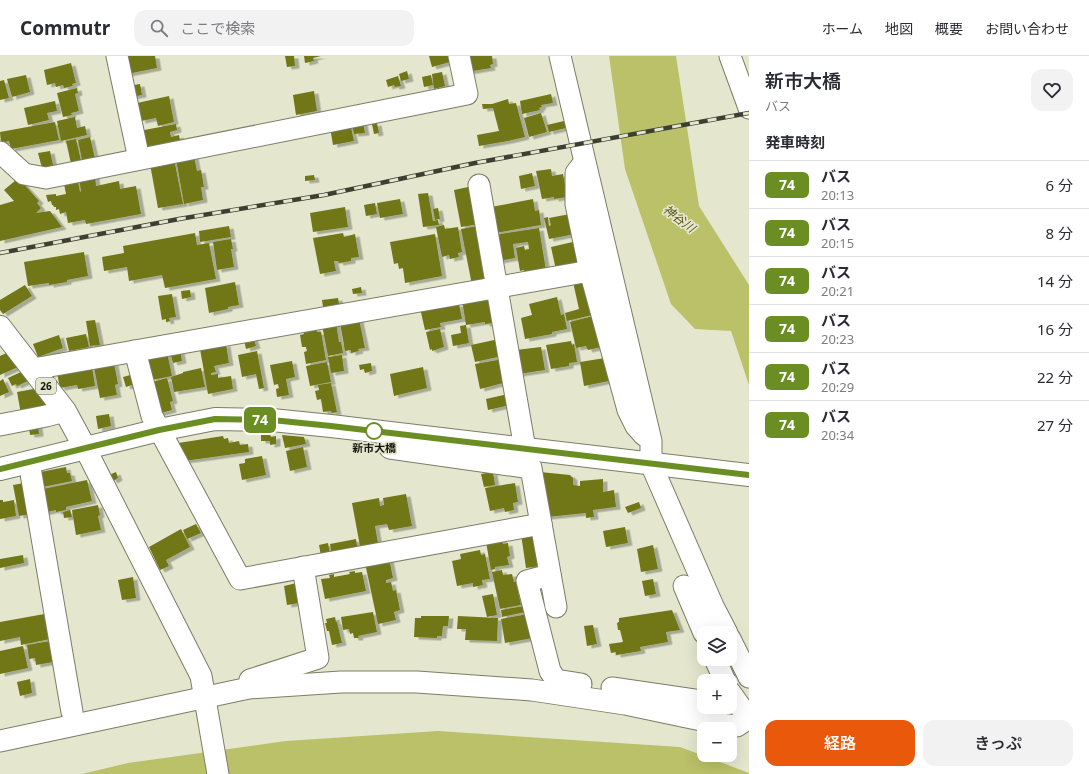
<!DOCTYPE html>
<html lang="ja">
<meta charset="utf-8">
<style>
:root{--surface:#fff;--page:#f2f2f3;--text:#2b2b33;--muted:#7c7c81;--line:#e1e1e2;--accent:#ea580c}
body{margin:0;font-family:"Noto Sans","Noto Sans JP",sans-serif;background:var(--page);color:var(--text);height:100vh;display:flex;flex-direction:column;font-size:15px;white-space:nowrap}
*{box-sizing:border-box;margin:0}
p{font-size:13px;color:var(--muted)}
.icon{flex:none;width:22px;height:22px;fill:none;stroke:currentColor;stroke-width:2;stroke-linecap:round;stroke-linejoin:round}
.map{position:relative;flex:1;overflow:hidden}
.drawer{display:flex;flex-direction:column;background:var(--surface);width:340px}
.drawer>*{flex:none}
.badge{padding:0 8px;border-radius:6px;font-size:14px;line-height:26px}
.tools{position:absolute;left:697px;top:570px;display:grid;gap:8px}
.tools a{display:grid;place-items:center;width:40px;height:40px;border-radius:8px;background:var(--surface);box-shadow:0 4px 16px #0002;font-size:20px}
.map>.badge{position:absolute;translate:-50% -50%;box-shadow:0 0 0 2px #fff}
h2{padding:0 16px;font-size:15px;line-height:36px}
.round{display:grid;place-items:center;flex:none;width:42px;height:42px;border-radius:12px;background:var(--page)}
.head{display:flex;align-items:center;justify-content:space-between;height:68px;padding:0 16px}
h1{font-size:19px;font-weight:600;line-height:30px}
.primary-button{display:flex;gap:8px;margin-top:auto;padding:8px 16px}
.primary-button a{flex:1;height:46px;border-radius:12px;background:var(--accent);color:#fff;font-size:16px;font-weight:600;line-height:46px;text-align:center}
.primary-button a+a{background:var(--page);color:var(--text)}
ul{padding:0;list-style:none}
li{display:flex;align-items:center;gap:12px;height:48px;padding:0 16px;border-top:1px solid var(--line)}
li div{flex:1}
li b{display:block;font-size:15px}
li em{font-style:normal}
li .badge{min-width:44px;font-weight:700;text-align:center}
header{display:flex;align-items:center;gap:24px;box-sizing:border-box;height:56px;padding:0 20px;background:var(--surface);border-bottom:1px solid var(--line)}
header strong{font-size:19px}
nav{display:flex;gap:22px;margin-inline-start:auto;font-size:14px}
.search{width:280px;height:36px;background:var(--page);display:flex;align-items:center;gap:10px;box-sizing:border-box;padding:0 14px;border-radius:12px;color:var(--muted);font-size:15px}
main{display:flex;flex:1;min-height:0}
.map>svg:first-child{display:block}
.water{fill:#bac168}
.building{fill:#717614;filter:url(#shadow)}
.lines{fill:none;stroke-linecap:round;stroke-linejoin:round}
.minor-casing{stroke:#7b7d67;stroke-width:23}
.major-casing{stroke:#7b7d67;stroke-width:24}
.highway-casing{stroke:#7b7d67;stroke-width:24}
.minor{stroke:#fff;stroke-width:21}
.major{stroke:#fff;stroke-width:22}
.highway{stroke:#fff;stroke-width:22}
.rail-casing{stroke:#3d3f33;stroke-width:4.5}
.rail{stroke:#e4e7ce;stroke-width:3;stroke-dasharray:9;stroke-linecap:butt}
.line-casing{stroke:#fff;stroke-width:9}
.line{stroke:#6b8e23;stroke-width:6}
.stop-dot{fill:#fff;stroke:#6b8e23;stroke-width:2}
.labels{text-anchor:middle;stroke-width:3.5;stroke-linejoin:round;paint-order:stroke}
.shield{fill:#e4e7ce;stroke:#525446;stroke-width:1}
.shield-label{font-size:10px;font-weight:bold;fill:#14150c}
.stop-label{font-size:11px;font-weight:bold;fill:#14150c;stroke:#e4e7ce}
.water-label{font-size:12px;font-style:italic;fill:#545816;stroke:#e4e7ce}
</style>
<header>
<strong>Commutr</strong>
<div class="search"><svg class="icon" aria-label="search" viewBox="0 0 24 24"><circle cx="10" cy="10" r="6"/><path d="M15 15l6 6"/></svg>ここで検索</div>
<nav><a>ホーム</a><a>地図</a><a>概要</a><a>お問い合わせ</a></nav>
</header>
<main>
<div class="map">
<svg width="749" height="718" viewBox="0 0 749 718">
<defs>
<filter id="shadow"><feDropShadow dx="4.5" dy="2.5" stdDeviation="0" flood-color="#0004"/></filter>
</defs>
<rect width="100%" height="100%" fill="#e4e7ce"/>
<g class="water">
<polygon points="609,0 676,0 699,150 749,229 749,329 731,275 695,273 671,248 625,113"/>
<polygon points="438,675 680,691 749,717 749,718 82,718 128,707 286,685"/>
</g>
<g class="building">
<polygon points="124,0 155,0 157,12 127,18"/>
<polygon points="285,0 294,0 295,10 287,11"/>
<polygon points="304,0 321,0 313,2 314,5 305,7"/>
<polygon points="429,0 449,0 450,6 432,11"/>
<polygon points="464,0 492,0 493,8 490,9 491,12 467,16"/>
<polygon points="71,7 76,27 72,28 73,30 64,32 63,29 56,31 55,27 47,29 44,14"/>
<polygon points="407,15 409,23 401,25 399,18"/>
<polygon points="442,16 445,30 434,33 432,18"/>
<polygon points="26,19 30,36 12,41 7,23"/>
<polygon points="431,19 433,29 424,31 422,21"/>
<polygon points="398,20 401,30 395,31 394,29 388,31 386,24"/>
<polygon points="4,24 9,42 0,44 0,25"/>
<polygon points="140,28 142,39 131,41 129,30"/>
<polygon points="77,32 78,37 75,38 79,55 71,57 72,59 63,61 57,37"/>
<polygon points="314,35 317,55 296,59 293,39"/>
<polygon points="551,38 553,47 541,49 542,51 539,52 540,54 522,58 520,45"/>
<polygon points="169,40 174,66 158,70 156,62 141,65 137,47"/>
<polygon points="508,43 509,48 516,47 525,81 508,85 479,90 477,79 499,75 493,52 483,53 482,48 492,48"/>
<polygon points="55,45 57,55 47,57 49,64 28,69 24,52"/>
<polygon points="541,57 547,76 529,81 524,62"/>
<polygon points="75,61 77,72 85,70 87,79 61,85 57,65"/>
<polygon points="564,65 566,72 549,76 547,69"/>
<polygon points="55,66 59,84 11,93 9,85 1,87 0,76"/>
<polygon points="363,66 365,77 354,78 352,68"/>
<polygon points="350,67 354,85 333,89 330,71"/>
<polygon points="377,67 379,77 374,78 372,68"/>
<polygon points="176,68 177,74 170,76 171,81 179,79 181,90 149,95 149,90 145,91 139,75"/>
<polygon points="90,81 96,107 83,109 78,84"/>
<polygon points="76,83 82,109 72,112 66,85"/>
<polygon points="50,95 53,109 42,112 38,97"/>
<polygon points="194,100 197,115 201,114 204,131 201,131 203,144 184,148 176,103"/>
<polygon points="174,103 183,148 158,152 150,108"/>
<polygon points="551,113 552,120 563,118 567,141 554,143 554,141 542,143 536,115"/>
<polygon points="532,117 535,130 521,133 519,120"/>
<polygon points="95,119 96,130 119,125 120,133 136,130 141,158 86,168 85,164 68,167 66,156 60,158 59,153 56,154 56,151 54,151 53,149 52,149 51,145 48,146 46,139 56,138 56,140 66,138 63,123 77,120 80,136 81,135 79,122"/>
<polygon points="314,119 315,124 305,125 305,120"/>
<polygon points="16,124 19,128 21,125 39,145 37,147 41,152 36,157 50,155 62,171 0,185 0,149 14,145 4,134"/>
<polygon points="473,130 479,168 461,171 454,134"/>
<polygon points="428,137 433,165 438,164 439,169 423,171 418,138"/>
<polygon points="400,143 403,158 380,162 377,147"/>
<polygon points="533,143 535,155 539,154 541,169 495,177 491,151"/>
<polygon points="375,147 377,158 366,160 364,149"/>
<polygon points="345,151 348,171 313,176 310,157"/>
<polygon points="438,152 440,163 435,164 433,153"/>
<polygon points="570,158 575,178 549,183 544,162 548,161 549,170 551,169 549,162"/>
<polygon points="444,169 445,173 458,171 462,196 458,197 459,201 450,203 449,199 442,201 436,171"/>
<polygon points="229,170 231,181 200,186 199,175"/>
<polygon points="478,170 487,226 472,229 461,173"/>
<polygon points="539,172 546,214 525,217 524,214 520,215 516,192 524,190 525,194 529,193 528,186 513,188 515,202 498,205 494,179"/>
<polygon points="195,177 197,189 209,187 216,223 165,232 162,219 129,225 127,211 104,215 102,201 124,197 123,190"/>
<polygon points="343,177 344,181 355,178 359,201 351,202 351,205 339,207 338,205 334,205 336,215 320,218 313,182"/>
<polygon points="435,178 442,220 405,227 403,212 399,213 398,207 394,208 390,186"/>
<polygon points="231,183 233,193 231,193 234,211 217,214 213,186"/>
<polygon points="577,185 583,207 556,214 551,191"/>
<polygon points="84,196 88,220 67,224 67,226 49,229 49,227 28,230 24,206"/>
<polygon points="583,223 592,259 567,265 565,257 579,253 573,226"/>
<polygon points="235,226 239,249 228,251 228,253 209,257 205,232"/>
<polygon points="25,229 32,240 3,258 0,254 0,244"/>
<polygon points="361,231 362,237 353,238 352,233"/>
<polygon points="190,234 191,241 182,243 181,235"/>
<polygon points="172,238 176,261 169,262 170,265 166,266 166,263 162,264 158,240"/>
<polygon points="492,241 493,267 485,268 485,266 466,269 462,244"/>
<polygon points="557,241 561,259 564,258 567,273 552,276 552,278 525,283 521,262 532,259 529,248"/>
<polygon points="338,242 340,254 324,257 322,244"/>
<polygon points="459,248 462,263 440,267 441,271 425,274 420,252"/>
<polygon points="593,260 601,291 588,294 586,290 576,292 570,266"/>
<polygon points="359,263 365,292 358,293 359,295 351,297 351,294 345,295 340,267"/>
<polygon points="95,264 100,289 90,290 86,265"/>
<polygon points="336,267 339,286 341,286 343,297 328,300 322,269"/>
<polygon points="466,269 469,287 453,290 451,279 461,277 460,270"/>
<polygon points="316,272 317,276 321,276 326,304 306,308 304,296 307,295 306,291 302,291 300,279 304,278 303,274"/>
<polygon points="440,273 444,291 432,295 432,293 430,294 426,276"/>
<polygon points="86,278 89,291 69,295 66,282"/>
<polygon points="59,279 63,292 38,301 33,288"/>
<polygon points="253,281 256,290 246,293 244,284"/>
<polygon points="499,283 502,300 475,306 471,289"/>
<polygon points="571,285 572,289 574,288 577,306 569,307 569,310 551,313 546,289"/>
<polygon points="226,288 229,307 214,310 216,316 211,317 211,319 218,318 218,322 231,320 233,333 208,338 200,293"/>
<polygon points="541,291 545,314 519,318 516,294"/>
<polygon points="180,294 182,305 173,307 170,296"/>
<polygon points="11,295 18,311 0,319 0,300"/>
<polygon points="257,295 264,332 259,333 256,318 242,321 238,299"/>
<polygon points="167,296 172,320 152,324 143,301"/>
<polygon points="342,299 344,315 331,317 328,301"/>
<polygon points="605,302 609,325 584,330 580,306"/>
<polygon points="503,303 507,326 480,333 475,308"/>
<polygon points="292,305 295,321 286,323 289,339 277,341 276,333 279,332 278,328 274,329 270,309"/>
<polygon points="327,306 331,326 310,330 306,310"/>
<polygon points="114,307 118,328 115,329 117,339 100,342 94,311"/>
<polygon points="371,307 372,315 365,317 364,313 360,314 359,309"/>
<polygon points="92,311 95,330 78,333 77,329 60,332 57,317"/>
<polygon points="423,311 427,332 394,340 390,318"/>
<polygon points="201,312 205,331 174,336 171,321 183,317 183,316"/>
<polygon points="25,314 30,324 17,330 16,328 12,330 8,322"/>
<polygon points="134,318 137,327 126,331 123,321"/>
<polygon points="167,322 173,345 170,346 172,354 157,358 149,327"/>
<polygon points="3,323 9,336 0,340 0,325"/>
<polygon points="331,327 337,356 332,357 331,355 323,356 321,343 317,344 315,335 319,334 318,329"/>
<polygon points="39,332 49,353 21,358 17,336"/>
<polygon points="508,338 510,349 488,354 486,343"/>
<polygon points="109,358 111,370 98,373 96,360"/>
<polygon points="38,369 39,378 30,379 29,371"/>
<polygon points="261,378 270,378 271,381 276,380 276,388 270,389 270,385 261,385"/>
<polygon points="282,379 304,381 306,388 285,392"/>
<polygon points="223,380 224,383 228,382 229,387 239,385 240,389 248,388 249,396 184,405 172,388"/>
<polygon points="303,391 307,411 290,415 286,395"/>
<polygon points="262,400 266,419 242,424 239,408 245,407 245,403"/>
<polygon points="66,411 67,417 70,417 72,425 38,432 35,417"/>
<polygon points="116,416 118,422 113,425 109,419"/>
<polygon points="493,416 495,429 484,431 481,418"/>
<polygon points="540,416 570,419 573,422 573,429 580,430 580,425 603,423 603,436 614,434 616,451 593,454 594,461 586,462 586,457 547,461"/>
<polygon points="87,424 92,445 66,451 66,454 56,456 56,454 43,457 38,434"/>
<polygon points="24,427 30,458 19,460 13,429"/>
<polygon points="515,427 518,446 513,447 514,454 505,456 504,452 490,455 485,432"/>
<polygon points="406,438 412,470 389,474 387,468 375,470 378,487 360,490 352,447 379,442 380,450 384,449 383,442"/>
<polygon points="0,444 3,444 3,446 14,444 16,460 0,463"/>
<polygon points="639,446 641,452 628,457 625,451"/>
<polygon points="98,449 100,459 98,460 101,474 76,479 72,454"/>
<polygon points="70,454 72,461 64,462 63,456"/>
<polygon points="196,468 201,477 187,483 183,474"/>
<polygon points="625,471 628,487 606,491 603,475"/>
<polygon points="181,473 190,491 166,504 169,510 160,514 149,491"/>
<polygon points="532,477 540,510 526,512 521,478"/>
<polygon points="356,483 358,496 332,500 330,488"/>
<polygon points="502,483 503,488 508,487 510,500 507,501 509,509 495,511 495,513 491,514 486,486"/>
<polygon points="328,487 330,498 321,500 319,489"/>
<polygon points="653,489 658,513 641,516 637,493"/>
<polygon points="480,494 481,499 485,498 490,523 482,524 483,529 473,531 473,527 457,530 452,505 461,503 460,498"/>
<polygon points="23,499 24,507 0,512 0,503"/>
<polygon points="389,502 393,522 386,524 386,527 391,526 393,535 396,534 400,554 394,556 396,564 378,568 365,507"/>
<polygon points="502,514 503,519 512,518 514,526 516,526 521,549 500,553 492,516"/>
<polygon points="355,515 355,517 362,516 366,535 325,543 321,523 330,522 329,519 334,518 334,521 350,518 349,516"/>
<polygon points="133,521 136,542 122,544 118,524"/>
<polygon points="653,523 656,538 645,540 642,525"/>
<polygon points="301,526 305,546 287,549 284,530"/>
<polygon points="493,538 497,559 487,561 482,540"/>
<polygon points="524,550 525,556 502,561 501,554"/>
<polygon points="672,554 680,574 666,576 668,586 640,591 641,595 616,599 616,596 611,597 609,588 623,586 620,574 618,574 617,567 619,566 619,562"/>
<polygon points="373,556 377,576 358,580 359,582 354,582 353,577 350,578 349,573 343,574 341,561"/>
<polygon points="50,557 55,582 21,589 20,581 0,585 0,566"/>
<polygon points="528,558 533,582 505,587 501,563"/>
<polygon points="421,560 449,560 448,570 443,570 442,580 437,580 437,582 414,581 415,562 421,562"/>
<polygon points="458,560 498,562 497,585 465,584 466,573 457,573"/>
<polygon points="335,561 336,566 337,566 342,587 332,589 329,575 327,575 325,567 327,567 326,563"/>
<polygon points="593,569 597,588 587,590 584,570"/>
<polygon points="56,584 59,605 36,609 35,602 29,603 27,589"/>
<polygon points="23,590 28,612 0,618 0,595"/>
<polygon points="30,623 32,637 20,640 17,626"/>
</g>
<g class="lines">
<defs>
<g id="minor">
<polyline points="117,0 139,103"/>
<polyline points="560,0 651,385 651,408 713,550 727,577"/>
<polyline points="730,0 749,52"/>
<polyline points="0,96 24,118 46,122 467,38 459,0"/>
<polyline points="583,108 576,117 576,148 590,215 628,354 636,370 644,379"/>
<polyline points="479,129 525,393"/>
<polyline points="135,295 152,360 240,523 541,468"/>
<polyline points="33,313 590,215"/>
<polyline points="0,369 46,360 65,355"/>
<polyline points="389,377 390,392 531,412 556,551"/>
<polyline points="85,392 201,620 218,718"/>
<polyline points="29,406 72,656"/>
<polyline points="550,519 527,525 550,615 556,624 581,628"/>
<polyline points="684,530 704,577"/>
<polyline points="730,583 749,621"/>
<polyline points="715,603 725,625"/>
<polyline points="250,624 318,602 303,511"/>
<polyline points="612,632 701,645 704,644"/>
<polyline points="730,636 749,663"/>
<polyline points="0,685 249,632 341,626 417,626 532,634 625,648 720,668 737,670 749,662"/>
</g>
<polyline id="major" points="0,271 65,355 85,392"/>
<polyline id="highway" points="0,413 159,374 215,363 272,364 331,370 749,419"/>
</defs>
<use href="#minor" class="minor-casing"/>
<use href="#major" class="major-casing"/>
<use href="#highway" class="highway-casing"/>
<use href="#minor" class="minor"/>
<use href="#major" class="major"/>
<use href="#highway" class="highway"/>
<defs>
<polyline id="rail" points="0,197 179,163 324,139 475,107 749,57"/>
</defs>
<use href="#rail" class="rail-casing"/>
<use href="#rail" class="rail"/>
</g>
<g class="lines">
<defs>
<polyline id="line" points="0,413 159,374 215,363 272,364 331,370 749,419"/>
</defs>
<use href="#line" class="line-casing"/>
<use href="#line" class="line"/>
</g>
<circle class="stop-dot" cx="374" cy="375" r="8"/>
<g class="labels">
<rect class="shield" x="36" y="322" width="20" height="16" rx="3"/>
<g class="shield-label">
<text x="46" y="334">26</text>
</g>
<g class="stop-label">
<text x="374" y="396">新市大橋</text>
</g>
<g class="water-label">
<text transform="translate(679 163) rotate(37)" y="4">神谷川</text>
</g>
</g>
</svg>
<div class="tools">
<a><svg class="icon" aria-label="layers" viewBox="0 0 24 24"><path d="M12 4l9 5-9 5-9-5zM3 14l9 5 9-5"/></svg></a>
<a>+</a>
<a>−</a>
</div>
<b class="badge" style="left:260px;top:364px;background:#6b8e23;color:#fff">74</b>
</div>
<section class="drawer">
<div class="head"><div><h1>新市大橋</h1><p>バス</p></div><a class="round"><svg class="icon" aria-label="heart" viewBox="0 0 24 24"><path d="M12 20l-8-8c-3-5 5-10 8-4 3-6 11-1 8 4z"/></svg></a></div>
<h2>発車時刻</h2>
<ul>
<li><span class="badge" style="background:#6b8e23;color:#fff">74</span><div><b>バス</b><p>20:13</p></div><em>6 分</em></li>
<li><span class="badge" style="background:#6b8e23;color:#fff">74</span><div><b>バス</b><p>20:15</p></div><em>8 分</em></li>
<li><span class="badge" style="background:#6b8e23;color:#fff">74</span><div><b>バス</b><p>20:21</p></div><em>14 分</em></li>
<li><span class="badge" style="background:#6b8e23;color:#fff">74</span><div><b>バス</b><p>20:23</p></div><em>16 分</em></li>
<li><span class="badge" style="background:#6b8e23;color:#fff">74</span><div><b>バス</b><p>20:29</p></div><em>22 分</em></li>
<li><span class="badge" style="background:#6b8e23;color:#fff">74</span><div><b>バス</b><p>20:34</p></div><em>27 分</em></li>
</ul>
<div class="primary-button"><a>経路</a><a>きっぷ</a></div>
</section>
</main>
